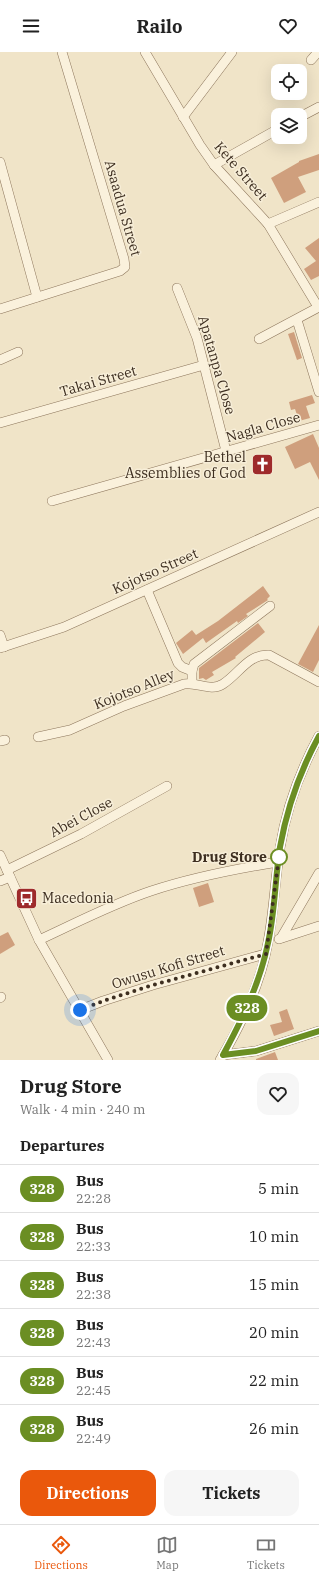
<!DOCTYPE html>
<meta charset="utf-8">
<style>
:root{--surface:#fff;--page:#f6f6f6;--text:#222;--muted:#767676;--line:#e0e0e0;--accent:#ea580c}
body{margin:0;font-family:"IBM Plex Serif",serif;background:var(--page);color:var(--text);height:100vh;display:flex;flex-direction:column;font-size:15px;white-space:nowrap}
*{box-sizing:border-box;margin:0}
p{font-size:13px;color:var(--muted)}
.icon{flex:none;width:22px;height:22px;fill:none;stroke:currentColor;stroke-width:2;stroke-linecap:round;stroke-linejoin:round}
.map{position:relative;height:1008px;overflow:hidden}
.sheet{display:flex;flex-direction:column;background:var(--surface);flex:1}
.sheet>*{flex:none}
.badge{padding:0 8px;border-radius:13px;font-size:14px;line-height:26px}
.tools{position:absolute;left:271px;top:12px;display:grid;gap:8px}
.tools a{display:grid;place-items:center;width:36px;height:36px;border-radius:8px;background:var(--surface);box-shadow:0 4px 16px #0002;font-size:20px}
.you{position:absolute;width:20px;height:20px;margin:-10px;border:3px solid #fff;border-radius:50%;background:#1a73e8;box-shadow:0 0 0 6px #1a73e833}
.map>.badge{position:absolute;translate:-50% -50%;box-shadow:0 0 0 2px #fff}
h2{padding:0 20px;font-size:15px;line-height:36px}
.round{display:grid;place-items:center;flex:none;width:42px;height:42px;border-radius:12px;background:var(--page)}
.headline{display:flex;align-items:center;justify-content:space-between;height:68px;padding:0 20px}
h1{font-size:19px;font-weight:700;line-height:30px}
.primary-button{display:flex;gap:8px;margin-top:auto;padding:8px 20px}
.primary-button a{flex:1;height:46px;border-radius:12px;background:var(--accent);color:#fff;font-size:16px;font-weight:700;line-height:46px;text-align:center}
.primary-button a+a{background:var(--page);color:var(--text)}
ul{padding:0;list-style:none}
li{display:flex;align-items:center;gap:12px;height:48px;padding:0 20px;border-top:1px solid var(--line)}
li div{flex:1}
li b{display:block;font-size:15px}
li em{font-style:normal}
li .badge{min-width:44px;font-weight:700;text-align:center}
header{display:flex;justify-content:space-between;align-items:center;height:52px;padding:0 20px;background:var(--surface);font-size:18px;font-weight:700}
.menu{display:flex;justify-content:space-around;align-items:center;height:56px;border-top:1px solid var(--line);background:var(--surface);font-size:11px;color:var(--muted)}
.menu a{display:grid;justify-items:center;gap:2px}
.menu .current{color:var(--accent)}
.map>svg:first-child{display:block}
.building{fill:#cf9f7d}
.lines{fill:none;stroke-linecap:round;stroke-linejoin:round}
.minor-casing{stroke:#8d765c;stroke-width:10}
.minor{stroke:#faf1dc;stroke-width:9}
.line-casing{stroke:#fff;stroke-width:9}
.line{stroke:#6b8e23;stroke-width:6}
.walk{stroke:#3d2e20;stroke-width:4;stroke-dasharray:0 7.2}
.stop-dot{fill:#fff;stroke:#6b8e23;stroke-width:2}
.labels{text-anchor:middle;stroke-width:3;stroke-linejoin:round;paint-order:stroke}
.street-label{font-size:14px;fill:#3d2e20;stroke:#f7eed8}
.poi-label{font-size:14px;fill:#3d2e20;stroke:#f7eed8;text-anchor:end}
.stop-label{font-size:14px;font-weight:bold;fill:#3d2e20;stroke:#f7eed8;text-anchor:end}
</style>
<header><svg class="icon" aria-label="menu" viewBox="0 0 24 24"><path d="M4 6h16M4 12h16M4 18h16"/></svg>Railo<svg class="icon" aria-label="heart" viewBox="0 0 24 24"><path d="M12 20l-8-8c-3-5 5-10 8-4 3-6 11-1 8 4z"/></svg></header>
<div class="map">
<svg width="319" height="1008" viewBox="0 0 319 1008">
<rect width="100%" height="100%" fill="#f0e4c8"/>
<g class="building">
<polygon points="319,102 319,118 298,125 306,140 284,151 271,126 299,110 299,109"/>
<polygon points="319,186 319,224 311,228 304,217 316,209 305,196"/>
<polygon points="294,280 302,306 297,308 288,282"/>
<polygon points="312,343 315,351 306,354 310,366 299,369 295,357 291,358 289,350"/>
<polygon points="313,382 319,396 319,428 310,410 295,417 285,395"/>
<polygon points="263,534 270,544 267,547 268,548 246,562 248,564 238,571 237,569 206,591 203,586 183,602 176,591 192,578 196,583 218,569"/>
<polygon points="258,571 265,580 235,605 236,606 212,620 214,623 206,628 203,626 199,627 199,616"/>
<polygon points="319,573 319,608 313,620 298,612"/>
<polygon points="208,831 214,850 199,855 193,836"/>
<polygon points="8,880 15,893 0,902 0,884"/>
<polygon points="287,957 294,977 274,984 270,973 282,970 279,960"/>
<polygon points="275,1000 278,1008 256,1008 256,1007"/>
</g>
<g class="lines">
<defs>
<g id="minor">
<polyline points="145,0 200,93 214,113 268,172 318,255"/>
<polyline points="311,8 318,0"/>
<polyline points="183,65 232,0"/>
<polyline points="300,65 319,55"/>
<polyline points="0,110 37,245"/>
<polyline points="214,113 278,77"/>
<polyline points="268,172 319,150"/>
<polyline points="177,236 197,286 226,399"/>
<polyline points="0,257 120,219 125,215 124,207 62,0"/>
<polyline points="297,268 319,340"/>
<polyline points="259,287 319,255"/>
<polyline points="0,308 18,300"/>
<polyline points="0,371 204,313"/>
<polyline points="52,449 319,373"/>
<polyline points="147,538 178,611 182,615 192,619"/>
<polyline points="0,583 4,595"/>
<polyline points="0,596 64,575 319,460"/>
<polyline points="192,631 192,619 194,612 270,554"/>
<path d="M38,685L70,678L124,654L184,632C197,630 211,640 223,632C239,622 248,602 269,603L319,630"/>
<polyline points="0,689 5,688"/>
<polyline points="0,803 39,888 108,1008"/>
<polyline points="7,818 81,782 167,734"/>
<polyline points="0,829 10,825"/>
<polyline points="281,886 319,821"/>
<polyline points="279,887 319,874"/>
<path d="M39,888C76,871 112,852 151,839C193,825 235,817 278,810"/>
<polyline points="0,946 1,945"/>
<polyline points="80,958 103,949 153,933 265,902"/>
<polyline points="223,1003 256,999 319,979"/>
<path d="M220,1008C241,973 261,931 268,890C274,859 275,827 280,796C286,757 300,719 319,684"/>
</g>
</defs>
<use href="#minor" class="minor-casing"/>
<use href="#minor" class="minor"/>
</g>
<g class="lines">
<defs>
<path id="line" d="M319,684C300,719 287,756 280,795C275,827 275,860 268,891C260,931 242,968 223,1003L256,999L319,979"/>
</defs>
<use href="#line" class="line-casing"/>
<use href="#line" class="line"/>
<polyline class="walk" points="80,958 103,949 153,933 266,902 279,805"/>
</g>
<defs>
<symbol id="church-square" viewBox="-11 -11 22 22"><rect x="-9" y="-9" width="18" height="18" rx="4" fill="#9e2a2b" stroke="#f7eed8"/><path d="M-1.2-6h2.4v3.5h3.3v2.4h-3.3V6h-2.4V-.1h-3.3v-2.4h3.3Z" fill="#fff"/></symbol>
<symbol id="bus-square" viewBox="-11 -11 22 22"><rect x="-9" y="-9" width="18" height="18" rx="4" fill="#9e2a2b" stroke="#f7eed8"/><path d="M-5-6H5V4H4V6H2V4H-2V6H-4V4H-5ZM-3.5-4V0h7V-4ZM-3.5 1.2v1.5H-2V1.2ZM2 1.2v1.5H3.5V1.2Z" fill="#fff"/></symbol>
</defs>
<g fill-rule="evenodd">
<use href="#church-square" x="250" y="400" width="25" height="25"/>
<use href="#bus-square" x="14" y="834" width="25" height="25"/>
</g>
<circle class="stop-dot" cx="279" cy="805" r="8"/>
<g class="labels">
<g class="street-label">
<text transform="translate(241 119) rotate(49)" y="5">Kete Street</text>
<text transform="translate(123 156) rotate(74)" y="5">Asaadua Street</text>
<text transform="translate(217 313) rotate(74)" y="5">Apatanpa Close</text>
<text transform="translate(98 329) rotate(-16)" y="5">Takai Street</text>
<text transform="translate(263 375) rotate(-16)" y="5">Nagla Close</text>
<text transform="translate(155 519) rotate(-24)" y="5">Kojotso Street</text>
<text transform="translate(134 637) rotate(-22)" y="5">Kojotso Alley</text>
<text transform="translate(81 765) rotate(-28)" y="5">Abei Close</text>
<text transform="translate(168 915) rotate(-17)" y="5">Owusu Kofi Street</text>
</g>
<g class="poi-label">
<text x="246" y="410">Bethel<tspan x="246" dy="16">Assemblies of God</tspan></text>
<text x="42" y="851" text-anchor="start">Macedonia</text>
</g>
<g class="stop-label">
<text x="267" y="810">Drug Store</text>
</g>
</g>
</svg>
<div class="tools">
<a><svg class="icon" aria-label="locate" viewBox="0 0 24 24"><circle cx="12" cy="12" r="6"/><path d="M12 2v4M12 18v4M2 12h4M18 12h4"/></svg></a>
<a><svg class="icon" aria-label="layers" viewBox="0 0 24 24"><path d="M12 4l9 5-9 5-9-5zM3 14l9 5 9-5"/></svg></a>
</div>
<div class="you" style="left:80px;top:958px"></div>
<b class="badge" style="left:247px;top:956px;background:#6b8e23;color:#fff">328</b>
</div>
<section class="sheet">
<div class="headline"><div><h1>Drug Store</h1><p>Walk · 4 min · 240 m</p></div><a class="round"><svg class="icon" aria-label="heart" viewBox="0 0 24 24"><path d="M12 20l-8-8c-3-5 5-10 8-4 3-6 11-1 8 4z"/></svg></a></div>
<h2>Departures</h2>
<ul>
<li><span class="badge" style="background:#6b8e23;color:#fff">328</span><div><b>Bus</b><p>22:28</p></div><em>5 min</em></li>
<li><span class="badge" style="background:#6b8e23;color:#fff">328</span><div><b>Bus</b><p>22:33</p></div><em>10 min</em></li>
<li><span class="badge" style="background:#6b8e23;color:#fff">328</span><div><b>Bus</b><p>22:38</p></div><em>15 min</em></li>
<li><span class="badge" style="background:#6b8e23;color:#fff">328</span><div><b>Bus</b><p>22:43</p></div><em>20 min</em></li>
<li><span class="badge" style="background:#6b8e23;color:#fff">328</span><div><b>Bus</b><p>22:45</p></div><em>22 min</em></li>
<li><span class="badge" style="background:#6b8e23;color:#fff">328</span><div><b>Bus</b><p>22:49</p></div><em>26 min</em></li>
</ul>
<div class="primary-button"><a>Directions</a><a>Tickets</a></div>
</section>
<nav class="menu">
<a class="current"><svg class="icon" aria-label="directions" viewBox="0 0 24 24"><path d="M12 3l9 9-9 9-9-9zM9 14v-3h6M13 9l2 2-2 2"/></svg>Directions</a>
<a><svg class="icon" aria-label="map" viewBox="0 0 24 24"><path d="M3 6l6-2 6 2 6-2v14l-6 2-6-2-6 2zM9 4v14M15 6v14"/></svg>Map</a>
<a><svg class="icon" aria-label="tickets" viewBox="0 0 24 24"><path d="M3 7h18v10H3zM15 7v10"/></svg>Tickets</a>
</nav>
